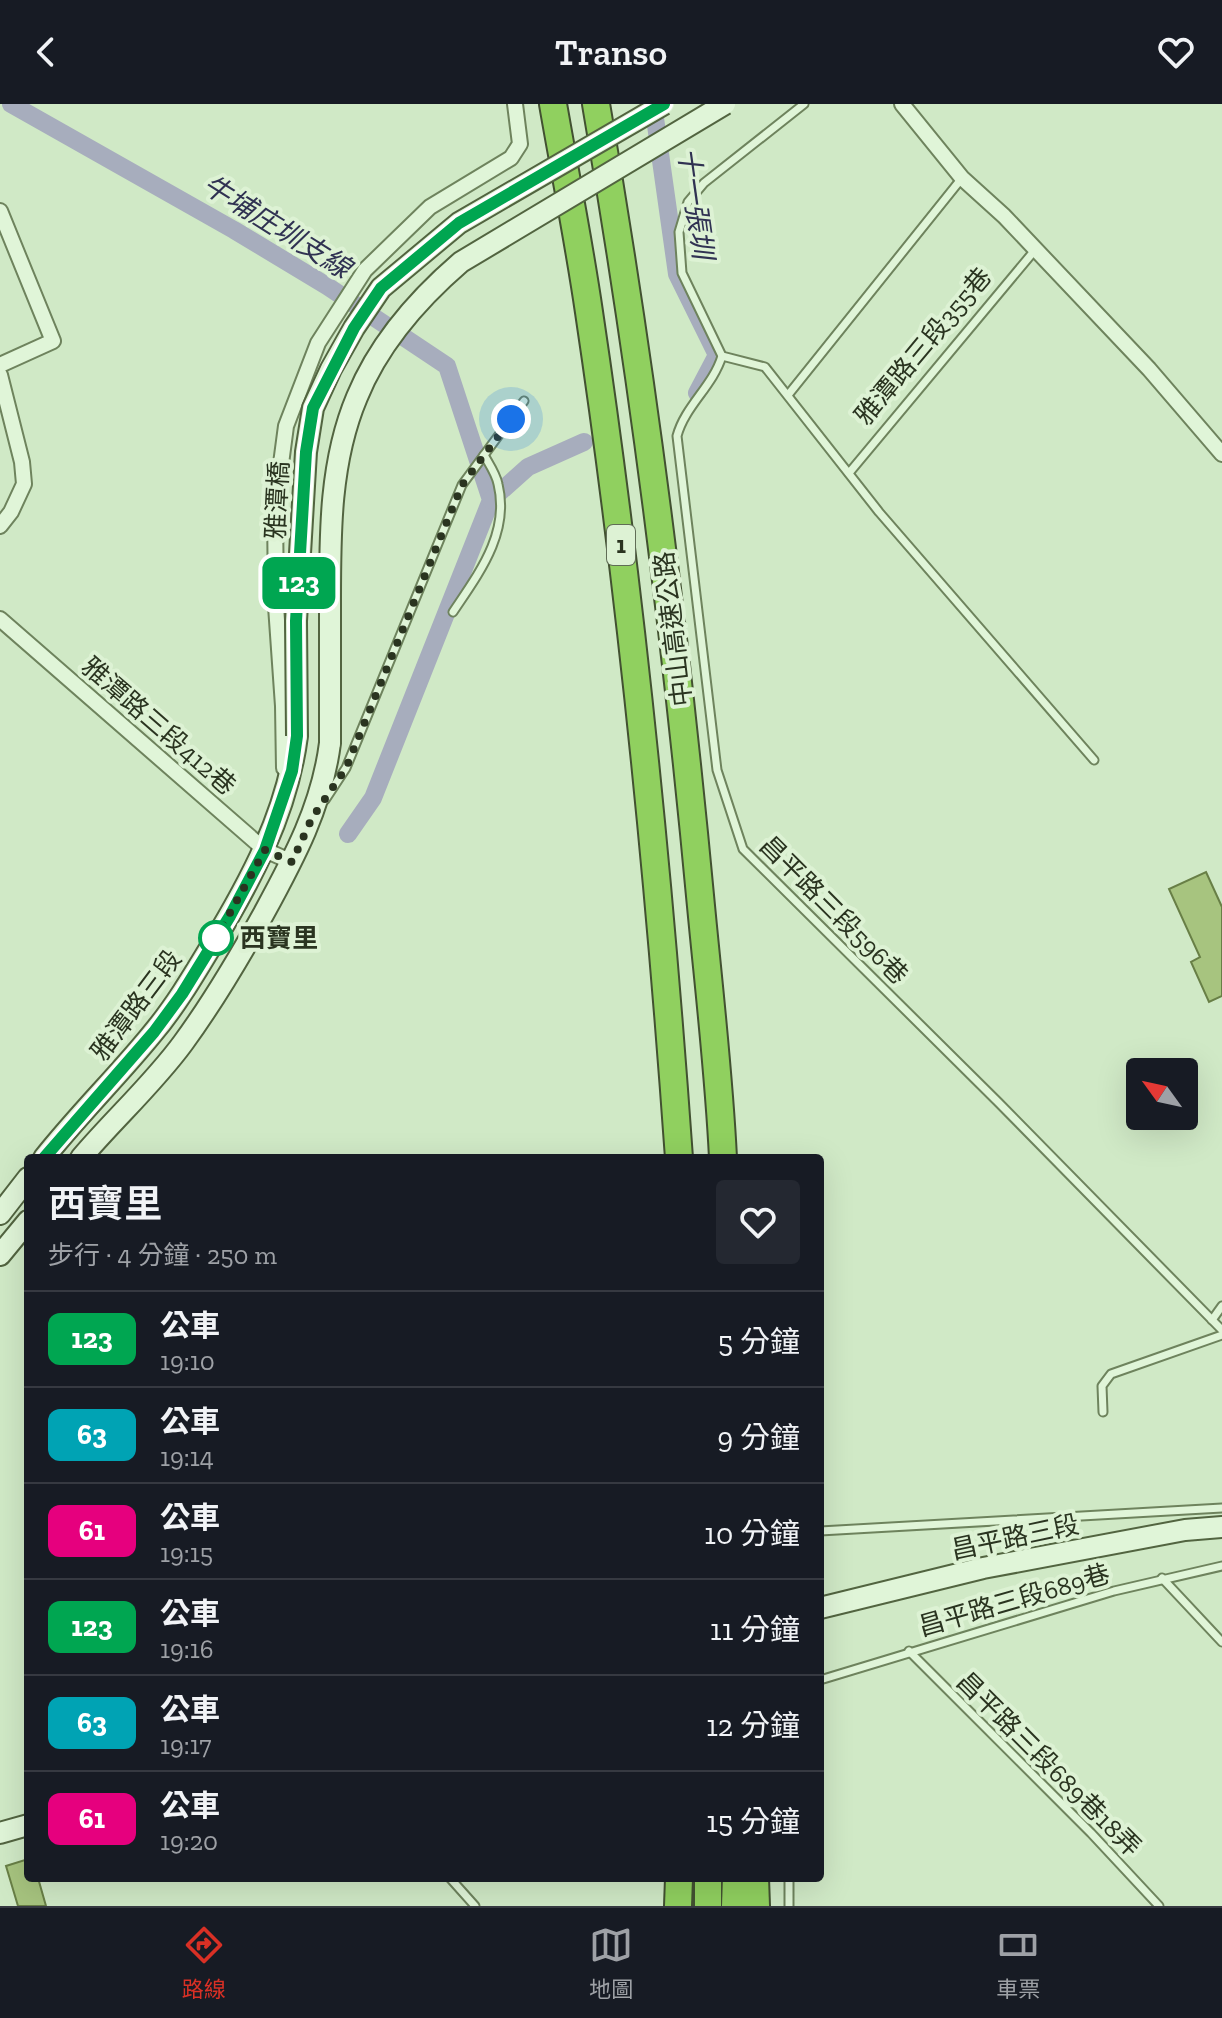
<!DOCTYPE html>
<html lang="zh-TW">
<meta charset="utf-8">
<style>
:root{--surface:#171b24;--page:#242831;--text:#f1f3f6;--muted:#9ea1a6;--line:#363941;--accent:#d93025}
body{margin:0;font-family:"Zilla Slab","Noto Sans TC",serif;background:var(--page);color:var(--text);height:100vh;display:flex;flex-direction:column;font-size:30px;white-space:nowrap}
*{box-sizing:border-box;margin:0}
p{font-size:26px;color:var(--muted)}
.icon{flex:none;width:44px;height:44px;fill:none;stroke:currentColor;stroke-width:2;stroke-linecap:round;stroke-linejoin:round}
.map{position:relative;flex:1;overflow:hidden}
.details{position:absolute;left:24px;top:1050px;width:800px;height:728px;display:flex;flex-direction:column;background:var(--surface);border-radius:8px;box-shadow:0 8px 32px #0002}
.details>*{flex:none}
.badge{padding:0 16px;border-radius:12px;font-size:28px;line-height:52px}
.needle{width:52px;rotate:303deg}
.fabs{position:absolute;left:1126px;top:954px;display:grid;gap:16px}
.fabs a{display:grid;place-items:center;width:72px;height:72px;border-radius:8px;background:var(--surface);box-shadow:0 8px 32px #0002;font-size:40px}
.you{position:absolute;width:40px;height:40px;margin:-20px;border:6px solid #fff;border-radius:50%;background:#1a73e8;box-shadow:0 0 0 12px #1a73e833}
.map>.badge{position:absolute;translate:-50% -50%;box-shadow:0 0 0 4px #fff}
.round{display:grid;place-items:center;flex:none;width:84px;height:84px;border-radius:8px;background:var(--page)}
.headline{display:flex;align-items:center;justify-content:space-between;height:136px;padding:0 24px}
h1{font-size:38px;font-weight:600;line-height:60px}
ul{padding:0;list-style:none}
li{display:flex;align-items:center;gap:24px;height:96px;padding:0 24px;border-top:2px solid var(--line)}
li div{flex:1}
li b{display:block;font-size:30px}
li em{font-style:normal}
li .badge{min-width:88px;font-weight:700;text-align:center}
header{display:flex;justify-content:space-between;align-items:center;height:104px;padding:0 24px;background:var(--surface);font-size:36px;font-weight:600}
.menu{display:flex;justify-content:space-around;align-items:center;height:112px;border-top:2px solid var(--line);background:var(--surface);font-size:22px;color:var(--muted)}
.menu a{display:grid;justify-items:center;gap:4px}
.menu .on{color:var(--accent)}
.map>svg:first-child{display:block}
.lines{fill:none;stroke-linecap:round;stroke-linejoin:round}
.canal{stroke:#a7adbd;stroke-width:18}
.building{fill:#a7c47f;stroke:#687f46;stroke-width:2}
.lane-casing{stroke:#6e835d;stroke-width:11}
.street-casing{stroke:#6e835d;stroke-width:18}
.secondary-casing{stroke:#526440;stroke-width:24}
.highway-casing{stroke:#425131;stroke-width:30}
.lane{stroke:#e0f5d8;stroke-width:7}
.street{stroke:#e0f5d8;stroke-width:14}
.secondary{stroke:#e0f5d8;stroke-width:20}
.highway{stroke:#90d05f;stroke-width:26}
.secondary-bridge-casing{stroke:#526440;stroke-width:24;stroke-linecap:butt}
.secondary-bridge{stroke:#e0f5d8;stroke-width:20}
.line-casing{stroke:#fff;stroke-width:18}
.line{stroke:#00a651;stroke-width:12}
.walk{stroke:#2a3420;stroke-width:8;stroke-dasharray:0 14.4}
.stop-dot{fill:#fff;stroke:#00a651;stroke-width:4}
.labels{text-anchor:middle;stroke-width:8;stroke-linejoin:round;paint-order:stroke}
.shield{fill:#ddf2d4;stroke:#606d56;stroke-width:2}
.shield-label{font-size:24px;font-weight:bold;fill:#2a3420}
.street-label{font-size:26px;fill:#2a3420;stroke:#ddf2d4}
.stop-label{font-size:26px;font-weight:bold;fill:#2a3420;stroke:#ddf2d4;text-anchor:start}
.water-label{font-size:28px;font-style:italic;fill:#303252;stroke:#ddf2d4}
</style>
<header><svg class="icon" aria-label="back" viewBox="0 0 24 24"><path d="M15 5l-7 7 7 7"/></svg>Transo<svg class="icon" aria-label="heart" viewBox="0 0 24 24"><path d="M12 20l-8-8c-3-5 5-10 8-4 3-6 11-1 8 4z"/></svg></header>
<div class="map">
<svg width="1222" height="1802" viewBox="0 0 1222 1802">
<rect width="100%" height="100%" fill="#d0e9c6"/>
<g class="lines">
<g class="canal">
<polyline points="11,0 234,126 327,182 447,262 491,396 373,694 348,730"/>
<polyline points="653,0 677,170 717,251 697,289"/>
<polyline points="491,396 528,363 584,338"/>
</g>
</g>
<g class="building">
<polygon points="1206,768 1222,803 1222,892 1209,898 1191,858 1200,853 1169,785"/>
<polygon points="28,1755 28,1774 38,1774 46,1802 18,1802 6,1762"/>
</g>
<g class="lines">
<defs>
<g id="lane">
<polyline points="804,0 704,79 688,98 679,128 682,169 722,252 765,263 879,408 1094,656"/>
<path d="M722,252C713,282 685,302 677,332L717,666L743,745L998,998L1222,1226"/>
<polyline points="788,291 962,74"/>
<polyline points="849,369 1035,146"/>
<path d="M453,508C479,469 510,429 498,380C496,370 489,360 484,351"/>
<polyline points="325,696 346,664 462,381 524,297"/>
<polyline points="1212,1216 1222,1202"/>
<polyline points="1103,1308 1102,1282 1111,1270 1222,1231"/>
<polyline points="820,1427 1222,1404"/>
<polyline points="1162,1474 1222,1538"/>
<polyline points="909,1547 1091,1729 1159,1802"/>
<polyline points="820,1576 1114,1487 1222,1462"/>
<polyline points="450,1774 475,1802"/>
<polyline points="789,1802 789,1774"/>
</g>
<g id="street">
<polyline points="902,0 962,74 1004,112 1149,265 1222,350"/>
<polyline points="0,107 53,237 0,261"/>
<polyline points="0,271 22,358 24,380 11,408 0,422"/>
<polyline points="0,515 265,746 292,758"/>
<polyline points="284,664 283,602 276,502 275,405 286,322 318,239 365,166 430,103 511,54 520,40 515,0"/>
</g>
<g id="secondary">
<path d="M44,1054C78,1011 117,973 152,930C174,904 192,874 210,844C250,778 287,710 297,632"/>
<path d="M81,1054C114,1015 153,980 183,939C213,898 239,854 264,809C294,754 322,702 330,639"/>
<polyline points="0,1110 28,1074"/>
<polyline points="0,1151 28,1117"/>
<polyline points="820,1504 983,1464 1185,1426 1222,1423"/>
<polyline points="0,1729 28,1721"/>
</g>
<g id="highway">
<path d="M553,0C565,69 579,139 589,208C631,489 659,771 679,1054"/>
<path d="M596,0C642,266 676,533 701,802C709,886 719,970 723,1054"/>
<polyline points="755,1774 756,1802"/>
<polyline points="678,1802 679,1774"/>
<polyline points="708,1802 708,1774"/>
<polyline points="735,1802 736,1774"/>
</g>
</defs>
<use href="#lane" class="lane-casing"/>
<use href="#street" class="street-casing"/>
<use href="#secondary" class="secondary-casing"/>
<use href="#highway" class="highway-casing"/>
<use href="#lane" class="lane"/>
<use href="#street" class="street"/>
<use href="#secondary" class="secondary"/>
<use href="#highway" class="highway"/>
<defs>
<g id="secondary-bridge">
<polyline points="297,632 296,517 306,348 313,304 331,265 354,224 381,184 459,119 664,0"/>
<path d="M330,639C330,594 330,549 330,504C330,433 329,359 357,293C379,239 418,195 461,158L725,0"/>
</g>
</defs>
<use href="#secondary-bridge" class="secondary-bridge-casing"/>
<use href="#secondary-bridge" class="secondary-bridge"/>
</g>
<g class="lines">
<defs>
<polyline id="line" points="44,1054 154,928 182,890 230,812 265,746 292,667 297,632 296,517 306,348 313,304 354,224 381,184 459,119 664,0"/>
</defs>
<use href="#line" class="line-casing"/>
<use href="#line" class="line"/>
<polyline class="walk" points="216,834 265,746 292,758 312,714 346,664 462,381 511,315"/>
</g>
<circle class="stop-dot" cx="216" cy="834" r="16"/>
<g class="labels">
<rect class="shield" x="607" y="421" width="28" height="40" rx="6"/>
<g class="shield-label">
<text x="621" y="449">1</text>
</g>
<g class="street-label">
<text transform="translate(923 242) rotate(-50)" y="9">雅潭路三段355巷</text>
<text transform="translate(277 396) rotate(-87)" y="9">雅潭橋</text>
<text transform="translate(673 525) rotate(-97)" y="9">中山高速公路</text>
<text transform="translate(159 622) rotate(41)" y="9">雅潭路三段412巷</text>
<text transform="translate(834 806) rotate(45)" y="9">昌平路三段596巷</text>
<text transform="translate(136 901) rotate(-53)" y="9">雅潭路三段</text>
<text transform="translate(1015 1433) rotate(-12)" y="9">昌平路三段</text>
<text transform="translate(1014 1496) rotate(-16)" y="9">昌平路三段689巷</text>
<text transform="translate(1049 1660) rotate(45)" y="9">昌平路三段689巷18弄</text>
</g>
<g class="stop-label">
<text x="240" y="843">西寶里</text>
</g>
<g class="water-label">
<text transform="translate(696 99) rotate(82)" y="10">十一張圳</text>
<text transform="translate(277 122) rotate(32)" y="10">牛埔庄圳支線</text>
</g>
</g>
</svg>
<div class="fabs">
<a><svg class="needle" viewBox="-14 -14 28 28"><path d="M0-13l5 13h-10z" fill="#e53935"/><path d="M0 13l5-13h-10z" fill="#9ea1a6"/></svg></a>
</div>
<div class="you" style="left:511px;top:315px"></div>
<b class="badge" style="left:299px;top:479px;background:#00a651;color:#fff">123</b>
<section class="details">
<div class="headline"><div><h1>西寶里</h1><p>步行 · 4 分鐘 · 250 m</p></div><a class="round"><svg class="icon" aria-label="heart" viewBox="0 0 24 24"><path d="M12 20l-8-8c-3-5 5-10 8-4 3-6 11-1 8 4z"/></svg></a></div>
<ul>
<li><span class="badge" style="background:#00a651;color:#fff">123</span><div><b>公車</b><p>19:10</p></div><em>5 分鐘</em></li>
<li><span class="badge" style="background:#00a3b4;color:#fff">63</span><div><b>公車</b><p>19:14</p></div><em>9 分鐘</em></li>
<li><span class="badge" style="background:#e6007e;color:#fff">61</span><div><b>公車</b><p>19:15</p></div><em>10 分鐘</em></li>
<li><span class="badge" style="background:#00a651;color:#fff">123</span><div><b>公車</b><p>19:16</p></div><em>11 分鐘</em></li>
<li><span class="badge" style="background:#00a3b4;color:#fff">63</span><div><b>公車</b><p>19:17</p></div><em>12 分鐘</em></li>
<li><span class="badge" style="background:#e6007e;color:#fff">61</span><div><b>公車</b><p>19:20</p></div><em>15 分鐘</em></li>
</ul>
</section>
</div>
<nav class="menu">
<a class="on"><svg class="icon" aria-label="directions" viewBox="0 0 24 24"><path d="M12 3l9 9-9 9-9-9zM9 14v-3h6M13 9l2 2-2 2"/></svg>路線</a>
<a><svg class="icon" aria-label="map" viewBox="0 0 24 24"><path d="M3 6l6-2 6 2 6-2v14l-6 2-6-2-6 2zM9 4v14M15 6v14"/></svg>地圖</a>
<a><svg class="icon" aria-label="tickets" viewBox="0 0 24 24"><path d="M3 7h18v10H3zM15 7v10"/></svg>車票</a>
</nav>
